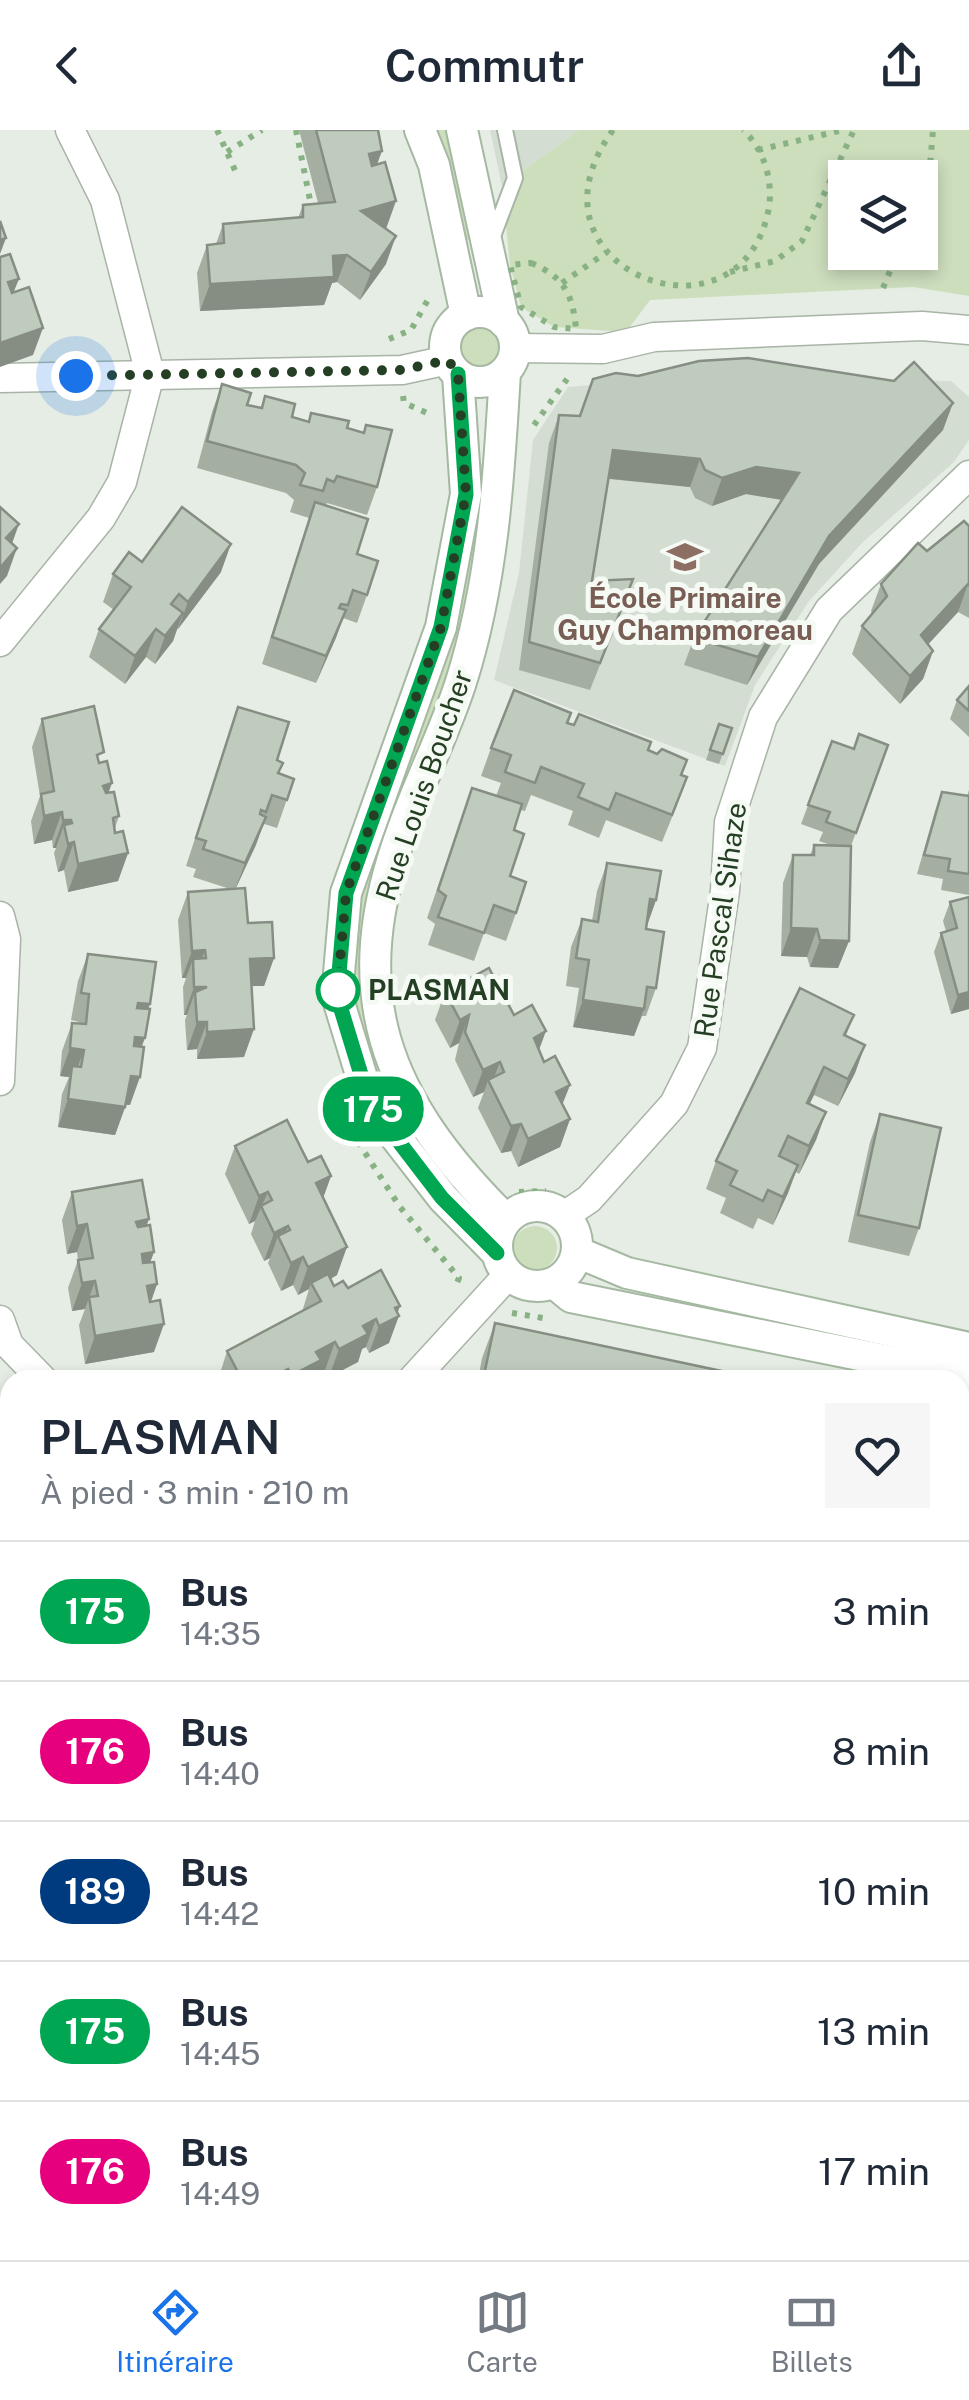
<!DOCTYPE html>
<html lang="fr">
<meta charset="utf-8">
<style>
:root{--surface:#fff;--page:#f6f6f7;--text:#1f2937;--muted:#747a83;--line:#e0e1e3;--accent:#1a73e8}
body{margin:0;font-family:"Public Sans",sans-serif;background:var(--page);color:var(--text);height:100vh;display:flex;flex-direction:column;font-size:38px;white-space:nowrap}
*{box-sizing:border-box;margin:0}
p{font-size:32px;color:var(--muted)}
.icon{flex:none;width:55px;height:55px;fill:none;stroke:currentColor;stroke-width:2;stroke-linecap:round;stroke-linejoin:round}
.map{position:relative;flex:1;overflow:hidden}
.sheet{position:absolute;left:0px;top:1240px;width:970px;height:890px;display:flex;flex-direction:column;background:var(--surface);border-radius:30px 30px 0 0;box-shadow:0 5px 15px #0003}
.sheet>*{flex:none}
.badge{padding:0 20px;border-radius:32px;font-size:35px;line-height:65px}
.tools{position:absolute;left:828px;top:30px;display:grid;gap:20px}
.tools a{display:grid;place-items:center;width:110px;height:110px;border-radius:0px;background:var(--surface);box-shadow:0 5px 15px #0003;font-size:50px}
.you{position:absolute;width:50px;height:50px;margin:-25px;border:8px solid #fff;border-radius:50%;background:#1a73e8;box-shadow:0 0 0 15px #1a73e833}
.map>.badge{position:absolute;translate:-50% -50%;box-shadow:0 0 0 5px #fff}
.round{display:grid;place-items:center;flex:none;width:105px;height:105px;border-radius:0px;background:var(--page)}
.headline{display:flex;align-items:center;justify-content:space-between;height:170px;padding:0 40px}
h1{font-size:48px;font-weight:600;line-height:75px}
ul{padding:0;list-style:none}
li{display:flex;align-items:center;gap:30px;height:140px;padding:0 40px;border-top:2px solid var(--line)}
li div{flex:1}
li b{display:block;font-size:38px}
li em{font-style:normal}
li .badge{min-width:110px;font-weight:700;text-align:center}
header{display:flex;justify-content:space-between;align-items:center;height:130px;padding:0 40px;background:var(--surface);font-size:45px;font-weight:600}
.tab-bar{display:flex;justify-content:space-around;align-items:center;height:140px;border-top:2px solid var(--line);background:var(--surface);font-size:28px;color:var(--muted)}
.tab-bar a{display:grid;justify-items:center;gap:5px}
.tab-bar .current{color:var(--accent)}
.map>svg:first-child{display:block}
.built{fill:#d4ddd2}
.green{fill:#cddebd;fill-rule:evenodd}
.lines{fill:none;stroke-linecap:round;stroke-linejoin:round}
.service-casing{stroke:#a8b5a6;stroke-width:18}
.minor-casing{stroke:#a8b5a6;stroke-width:31}
.secondary-casing{stroke:#a5b9a2;stroke-width:34}
.path{stroke:#88b184;stroke-width:6;stroke-dasharray:5 8;stroke-linecap:butt}
.service{stroke:#fff;stroke-width:14}
.minor{stroke:#fff;stroke-width:28}
.secondary{stroke:#fff;stroke-width:30}
.wall{fill:#a4afa2}
.shaded-wall{fill:#868e84}
.building{fill:#bfcbbc;stroke:#868e84;stroke-width:2.5}
.line-casing{stroke:#fff;stroke-width:22}
.line{stroke:#00a651;stroke-width:15}
.walk{stroke:#243f23;stroke-width:10;stroke-dasharray:0 18}
.stop-dot{fill:#fff;stroke:#00a651;stroke-width:5}
.labels{text-anchor:middle;stroke-width:10;stroke-linejoin:round;paint-order:stroke}
.education-label{font-size:28px;font-weight:bold;fill:#785e54;stroke:#f6faf4}
.street-label{font-size:28px;fill:#243f23;stroke:#f6faf4}
.stop-label{font-size:28px;font-weight:bold;fill:#243f23;stroke:#f6faf4;text-anchor:start}
</style>
<header><svg class="icon" aria-label="back" viewBox="0 0 24 24"><path d="M15 5l-7 7 7 7"/></svg>Commutr<svg class="icon" aria-label="share" viewBox="0 0 24 24"><path d="M12 15V3M7 8l5-5 5 5M5 13v7h14v-7"/></svg></header>
<div class="map">
<svg width="969" height="2130" viewBox="0 0 969 2130">
<rect width="100%" height="100%" fill="#e6ede4"/>
<g class="built">
<polygon points="490,0 579,0 502,56"/>
<polygon points="691,247 951,251 969,267 969,310 954,332 863,412 809,471 755,555 725,636 494,550 519,443 533,310 568,257"/>
</g>
<g class="green">
<polygon points="433,0 445,0 473,109 462,112"/>
<path d="M579,0H969V166L913,157L650,170L626,202L554,197L521,177L510,135L502,56ZM845,48H920V122H845Z"/>
<circle cx="481" cy="217" r="22"/>
<polygon points="477,333 489,334 478,438 362,858 366,888 392,963 486,1077 478,1092 378,969 349,861 357,774"/>
<circle cx="535" cy="1118" r="22"/>
</g>
<g class="lines">
<defs>
<g id="service">
<polyline points="492,109 515,48 505,0"/>
<polyline points="0,1299 10,1290"/>
<polyline points="0,1625 10,1618"/>
</g>
<g id="minor">
<polyline points="515,218 603,219 654,207 922,196 969,200"/>
<polyline points="0,248 402,240 448,230"/>
<polyline points="0,512 101,388 122,352 150,244 105,70 70,0"/>
<polyline points="0,786 6,809 0,951"/>
<polyline points="564,1086 589,1069 674,974 702,918 725,761 729,692 763,587 829,480 969,345"/>
<polyline points="0,1190 9,1215 43,1250"/>
<polyline points="412,1250 508,1145"/>
<polyline points="960,1746 969,1747"/>
<polyline points="0,1834 10,1831"/>
<polyline points="632,2130 637,2120"/>
</g>
<g id="secondary">
<polyline points="420,0 434,35 466,185"/>
<polyline points="462,0 504,192"/>
<circle cx="480" cy="217" r="35"/>
<path d="M505,242C499,348 493,453 460,555C444,603 421,649 404,696C341,863 384,969 506,1090"/>
<polyline points="458,245 466,364 441,497 346,763 337,866 370,974 443,1068 497,1123"/>
<circle cx="537" cy="1116" r="40"/>
<polyline points="577,1122 627,1143 969,1218"/>
<polyline points="554,1153 571,1167 969,1247"/>
</g>
</defs>
<use href="#service" class="service-casing"/>
<use href="#minor" class="minor-casing"/>
<use href="#secondary" class="secondary-casing"/>
<g class="path">
<polyline points="217,0 238,47"/>
<polyline points="296,0 312,80"/>
<path d="M613,0C511,140 743,227 769,77C773,50 764,19 743,0"/>
<polyline points="758,20 843,0"/>
<polyline points="227,22 262,0"/>
<polyline points="920,70 929,48 933,0"/>
<path d="M531,133C563,146 573,164 576,199L554,197L521,177L510,135Z"/>
<polyline points="730,142 775,131 802,111 854,0"/>
<polyline points="562,153 607,122"/>
<polyline points="883,158 898,122"/>
<polyline points="389,209 411,200 430,166"/>
<polyline points="403,266 404,273 432,285"/>
<polyline points="534,295 567,249"/>
<polyline points="358,1012 400,1077 459,1148 456,1155"/>
<polyline points="519,1062 546,1061"/>
<polyline points="512,1183 549,1189"/>
<polyline points="131,2120 137,2130"/>
</g>
<use href="#service" class="service"/>
<use href="#minor" class="minor"/>
<use href="#secondary" class="secondary"/>
</g>
<g class="wall">
<polygon points="299,0 378,0 377,34 386,99 386,134 360,170 337,152 332,153 324,175 200,181 197,143 207,115 216,114 223,94 298,88 303,75 318,73"/>
<polygon points="593,249 943,300 819,434 747,555 684,535 694,508 782,370 746,364 712,376 695,368 690,357 609,349 592,451 623,477 590,560 519,540 549,313 559,285 579,286"/>
<polygon points="222,254 247,275 261,278 265,266 292,287 308,292 347,298 363,303 366,295 377,357 367,385 327,373 326,375 357,424 367,465 357,493 343,488 316,553 262,534 309,388 290,382 294,370 286,363 197,338 212,282"/>
<polygon points="969,396 969,488 958,482 928,514 933,521 923,549 900,574 852,524 862,496 872,484 871,481 881,454 927,421"/>
<polygon points="142,432 221,442 178,499 177,498 173,511 155,534 146,527 125,554 89,527 99,499 114,480 103,472 113,444"/>
<polygon points="969,556 969,607 950,589 957,570"/>
<polygon points="238,577 277,630 279,643 294,649 277,698 264,694 236,758 248,793 274,828 264,856 251,856 244,927 197,929 197,919 187,920 185,890 187,885 184,885 183,857 186,848 182,848 178,790 188,762 230,759 193,747 196,739 186,736"/>
<polygon points="42,589 100,633 109,663 119,686 115,698 115,703 128,723 118,751 68,762 64,740 58,742 54,723 56,718 53,718 52,710 34,714 31,691 40,666 32,617"/>
<polygon points="567,593 648,621 681,645 677,675 662,712 606,690 599,708 568,695 573,681 531,665 525,681 520,680 514,700 510,746 516,783 506,811 484,803 474,831 428,815 435,794 427,788 472,658 496,666 501,653 481,646 491,618"/>
<polygon points="719,594 732,598 719,634 706,630"/>
<polygon points="832,611 854,619 888,615 851,716 849,811 838,838 810,837 807,827 781,826 783,753 793,725 810,725 814,715 830,715 819,711 823,702 801,694"/>
<polygon points="969,660 969,765 941,760 943,749 917,744 935,681 942,662 967,666"/>
<polygon points="607,733 656,770 646,799 656,858 646,886 642,886 634,906 573,897 579,858 566,856 571,817 582,789 592,791 597,761"/>
<polygon points="969,767 969,879 951,884 934,822 941,803 946,801 943,791 950,772"/>
<polygon points="88,824 148,879 130,975 126,975 115,1005 58,997 62,964 69,947 60,946 62,921 72,893 79,893 79,892 71,890 78,851"/>
<polygon points="445,862 514,885 539,921 544,932 570,955 562,974 570,989 560,1017 518,1037 511,1021 501,1023 478,978 484,962 473,967 455,930 459,913 450,918 435,890"/>
<polygon points="854,885 846,906 865,915 855,943 838,976 814,965 809,974 826,982 816,1010 799,1044 796,1042 788,1063 773,1095 758,1088 753,1099 720,1083 726,1068 706,1059 716,1031"/>
<polygon points="880,984 919,1098 909,1126 848,1112 870,1012"/>
<polygon points="235,1016 308,1032 331,1046 323,1067 337,1145 331,1149 334,1156 348,1158 397,1183 389,1213 369,1223 366,1217 362,1219 358,1232 329,1247 325,1240 315,1245 313,1250 218,1250 227,1221 302,1182 309,1159 298,1165 293,1155 281,1161 268,1133 270,1128 264,1131 251,1104 255,1091 249,1094 225,1044"/>
<polygon points="72,1062 147,1095 154,1122 150,1132 157,1154 151,1172 154,1222 85,1234 79,1195 85,1179 72,1181 68,1158 78,1130 77,1122 67,1124 62,1090"/>
<polygon points="495,1193 729,1250 478,1250 482,1228"/>
<polygon points="10,1314 10,1420 0,1414 0,1399 2,1394 0,1393 0,1330"/>
<polygon points="960,1383 969,1385 969,1501 960,1499"/>
<polygon points="969,1521 969,1585 960,1583 960,1558"/>
<polygon points="960,1594 969,1596 969,1696 960,1695"/>
<polygon points="960,1772 969,1774 969,1854 960,1852"/>
<polygon points="10,1845 10,1952 0,1944 0,1853"/>
<polygon points="361,2120 413,2120 396,2130 367,2130"/>
<polygon points="877,2120 942,2120 940,2130 875,2130"/>
</g>
<g class="shaded-wall">
<polygon points="382,21 372,48 369,24"/>
<polygon points="396,71 386,99 361,81"/>
<polygon points="396,106 386,134 360,170 371,142"/>
<polygon points="6,108 0,124 0,110"/>
<polygon points="347,125 337,152 332,153 324,175 200,181 210,154 333,126"/>
<polygon points="19,149 8,176 8,152"/>
<polygon points="43,198 33,225 0,237 0,213"/>
<polygon points="953,273 943,300 819,434 747,555 758,527 829,406"/>
<polygon points="613,320 700,329 690,357 603,348"/>
<polygon points="756,337 799,343 789,371 746,364 712,376 722,348"/>
<polygon points="19,394 9,422 6,408"/>
<polygon points="231,414 221,442 178,499 188,472"/>
<polygon points="17,418 7,446 0,454 0,438"/>
<polygon points="968,454 958,482 911,533 921,505"/>
<polygon points="346,480 336,508 316,553 326,526"/>
<polygon points="183,483 173,511 155,534 165,506"/>
<polygon points="156,499 146,527 125,554 135,526"/>
<polygon points="933,521 923,549 900,574 910,546"/>
<polygon points="112,653 102,681 103,656"/>
<polygon points="62,682 52,710 34,714 44,686"/>
<polygon points="266,687 256,715 235,760 245,733"/>
<polygon points="63,690 71,690 66,704 64,695 56,718 53,718"/>
<polygon points="74,712 64,740 58,742 68,714"/>
<polygon points="128,723 118,751 68,762 78,734"/>
<polygon points="650,769 656,770 646,798"/>
<polygon points="791,798 817,799 807,827 781,826"/>
<polygon points="820,810 849,811 838,838 810,837"/>
<polygon points="205,820 195,847 193,829 186,848 182,848 192,821"/>
<polygon points="274,828 264,856 240,856 250,829"/>
<polygon points="194,857 207,857 195,862 187,885 184,885"/>
<polygon points="969,862 969,879 951,884 958,865"/>
<polygon points="583,870 644,879 634,906 573,897"/>
<polygon points="138,873 150,874 140,901 128,901"/>
<polygon points="469,885 459,913 450,918 460,890"/>
<polygon points="197,892 207,892 197,919 187,920"/>
<polygon points="254,899 244,927 197,929 207,902"/>
<polygon points="546,901 536,928 534,908"/>
<polygon points="135,907 145,908 135,935 125,934"/>
<polygon points="865,915 855,943 838,976 848,949"/>
<polygon points="70,918 84,920 74,947 72,936 69,947 60,946"/>
<polygon points="500,932 491,955 488,950 484,962 473,967 483,940"/>
<polygon points="824,937 814,965 797,1000 807,973"/>
<polygon points="131,946 140,947 130,975 121,974"/>
<polygon points="570,955 559,983 556,962"/>
<polygon points="68,969 125,977 115,1005 58,997"/>
<polygon points="826,982 816,1010 799,1044 809,1016"/>
<polygon points="570,989 560,1017 518,1037 528,1009"/>
<polygon points="521,994 511,1021 501,1023 511,996"/>
<polygon points="798,1035 788,1063 773,1095 783,1067"/>
<polygon points="331,1046 321,1074 316,1053"/>
<polygon points="268,1062 255,1091 249,1094 259,1066"/>
<polygon points="149,1089 139,1117 136,1092"/>
<polygon points="87,1094 77,1122 67,1124 77,1096"/>
<polygon points="288,1096 282,1114 278,1106 270,1128 264,1131 274,1103"/>
<polygon points="347,1117 337,1145 314,1157 311,1153 309,1159 298,1165 308,1137"/>
<polygon points="154,1122 144,1149 142,1124"/>
<polygon points="303,1127 293,1155 281,1161 291,1133"/>
<polygon points="95,1151 85,1179 72,1181 82,1153"/>
<polygon points="157,1154 147,1182 147,1156"/>
<polygon points="400,1176 396,1187 399,1186 389,1213 369,1223 379,1196 395,1178"/>
<polygon points="376,1189 366,1217 362,1219 358,1232 329,1247 339,1219 363,1196"/>
<polygon points="164,1194 154,1222 85,1234 95,1206"/>
<polygon points="335,1212 325,1240 315,1245 313,1250 290,1250 292,1245 316,1222"/>
<polygon points="288,1239 284,1250 276,1250 279,1244"/>
<polygon points="10,2082 10,2100 0,2109 0,2092"/>
<polygon points="388,2120 413,2120 396,2130 379,2130 382,2124"/>
</g>
<g class="building">
<polygon points="316,0 378,0 382,21 369,24 372,36 385,32 396,71 361,81 396,106 371,142 347,125 333,126 334,147 210,154 207,115 224,113 223,94 303,87 303,75 335,72"/>
<polygon points="0,91 6,108 0,110"/>
<polygon points="10,124 19,149 8,152 12,163 29,157 43,198 0,213 0,127"/>
<polygon points="748,228 894,251 914,232 953,273 829,406 758,527 694,508 799,343 756,337 722,348 705,340 700,329 613,320 592,451 633,449 600,533 529,512 559,285 580,286 593,249 616,243 638,246 699,231"/>
<polygon points="222,254 251,263 247,275 262,278 265,266 295,274 292,287 309,292 311,283 349,291 347,298 364,303 366,295 392,300 377,357 337,346 334,352 327,349 323,361 300,355 305,343 296,335 207,311"/>
<polygon points="315,372 368,389 357,424 378,431 367,465 353,460 348,475 341,474 339,478 346,480 326,526 272,507"/>
<polygon points="0,377 19,394 6,408 17,418 0,438"/>
<polygon points="182,377 231,414 188,472 179,464 171,474 183,483 165,506 156,499 135,526 99,499 131,457 113,444 129,422 142,432"/>
<polygon points="964,391 969,396 969,455 968,454 921,505 933,521 910,546 862,496 887,466 881,454 918,413 927,421"/>
<polygon points="969,556 969,581 957,570"/>
<polygon points="514,560 571,583 567,593 574,595 579,584 651,612 648,620 657,624 662,619 687,630 681,645 687,647 672,685 616,663 609,680 578,667 584,654 541,637 535,653 505,642 511,625 491,618"/>
<polygon points="94,576 104,622 97,625 99,633 107,631 112,653 103,656 106,663 114,662 119,686 113,688 115,703 123,701 128,723 78,734 74,712 68,714 64,695 72,693 71,690 63,690 62,682 44,686 41,664 54,661 42,589"/>
<polygon points="238,577 289,592 277,630 283,633 278,643 294,649 287,670 272,665 266,682 261,680 260,684 266,687 245,733 203,719 206,711 196,708"/>
<polygon points="719,594 732,598 723,624 710,620"/>
<polygon points="859,604 888,615 856,703 826,692 830,682 808,675 832,611 854,619"/>
<polygon points="472,658 522,674 514,700 524,704 510,746 526,752 516,783 494,775 484,803 438,787 446,766 438,760"/>
<polygon points="942,662 969,666 969,744 948,741 950,729 924,725"/>
<polygon points="814,715 851,716 849,811 820,810 817,799 791,798 793,725 814,725"/>
<polygon points="607,733 661,741 656,770 650,769 646,799 664,802 656,858 647,857 644,879 583,870 589,830 576,828 582,789 598,792"/>
<polygon points="245,758 248,793 272,792 274,828 250,829 254,899 207,902 207,892 197,892 195,862 207,857 194,857 193,829 206,828 205,820 192,821 188,762"/>
<polygon points="969,767 969,862 958,865 941,803 957,798 950,772"/>
<polygon points="88,824 156,832 150,874 138,873 137,878 150,879 145,908 135,907 134,916 144,917 140,947 131,946 125,977 68,969 72,936 81,937 84,920 70,918 72,893 86,894 89,864 81,863"/>
<polygon points="489,838 514,885 532,875 546,901 534,908 544,932 555,926 570,955 556,962 570,989 528,1009 521,994 511,996 488,950 504,942 500,932 483,940 465,902 469,885 460,890 445,862"/>
<polygon points="800,858 854,885 844,905 865,915 848,949 824,937 807,973 826,982 809,1016 788,1006 779,1026 798,1035 783,1067 768,1060 763,1071 730,1055 737,1041 716,1031"/>
<polygon points="880,984 941,998 919,1098 858,1085"/>
<polygon points="287,990 308,1032 321,1026 331,1046 316,1053 347,1117 308,1137 303,1127 291,1133 278,1106 290,1100 288,1096 274,1103 261,1076 272,1070 268,1062 259,1066 235,1016"/>
<polygon points="142,1050 149,1089 136,1092 138,1097 150,1095 154,1122 142,1124 143,1133 154,1132 157,1154 147,1156 150,1172 160,1170 164,1194 95,1206 89,1167 98,1166 95,1151 82,1153 78,1130 93,1128 87,1094 77,1096 72,1062"/>
<polygon points="381,1140 400,1176 395,1178 399,1186 379,1196 376,1189 363,1196 368,1204 339,1219 335,1212 316,1222 321,1230 292,1245 288,1239 279,1244 282,1250 242,1250 227,1221 321,1171 311,1153 328,1144 334,1156 343,1151 348,1158"/>
<polygon points="495,1193 731,1243 729,1250 483,1250"/>
<polygon points="778,1243 813,1250 776,1250"/>
<polygon points="10,1314 10,1366 0,1359 0,1330"/>
<polygon points="960,1383 969,1385 969,1471 960,1469"/>
<polygon points="969,1530 969,1564 962,1562"/>
<polygon points="960,1594 969,1596 969,1667 960,1665"/>
<polygon points="0,1740 8,1741 5,1789 0,1789"/>
<polygon points="960,1772 969,1774 969,1833 960,1832"/>
<polygon points="7,1844 10,1845 10,1917 0,1910 0,1853"/>
<polygon points="960,1978 967,1980 960,2014"/>
<polygon points="0,1994 10,2003 10,2025 7,2029 10,2032 10,2082 0,2092"/>
<polygon points="65,2120 81,2120 86,2130 45,2130"/>
<polygon points="696,2120 745,2120 744,2130 681,2130 687,2121 695,2122"/>
<polygon points="880,2120 942,2120 940,2130 914,2130 880,2124"/>
</g>
<g class="lines">
<defs>
<polyline id="line" points="458,244 466,364 441,497 346,763 337,866 370,974 442,1068 497,1123"/>
</defs>
<use href="#line" class="line-casing"/>
<use href="#line" class="line"/>
<polyline class="walk" points="76,246 402,240 448,230 458,244 466,364 441,497 346,763 337,866 338,860"/>
</g>
<defs>
<symbol id="school-bare" viewBox="-9 -9 18 18"><path d="M0-5L7-2L0 1L-7-2ZM-4 1L0 2.5L4 1V4Q0 6-4 4Z" fill="#8d6e63" stroke="#f6faf4" stroke-width="2.5" paint-order="stroke"/></symbol>
</defs>
<g fill-rule="evenodd">
<use href="#school-bare" x="660" y="402" width="50" height="50"/>
</g>
<circle class="stop-dot" cx="338" cy="860" r="20"/>
<g class="labels">
<g class="education-label">
<text x="685" y="478">École Primaire<tspan x="685" dy="32">Guy Champmoreau</tspan></text>
</g>
<g class="street-label">
<text transform="translate(424 655) rotate(-71)" y="10">Rue Louis Boucher</text>
<text transform="translate(720 790) rotate(-82)" y="10">Rue Pascal Sihaze</text>
</g>
<g class="stop-label">
<text x="368" y="870">PLASMAN</text>
</g>
</g>
</svg>
<div class="tools">
<a><svg class="icon" aria-label="layers" viewBox="0 0 24 24"><path d="M12 4l9 5-9 5-9-5zM3 14l9 5 9-5"/></svg></a>
</div>
<div class="you" style="left:76px;top:246px"></div>
<b class="badge" style="left:373px;top:979px;background:#00a651;color:#fff">175</b>
<section class="sheet">
<div class="headline"><div><h1>PLASMAN</h1><p>À pied · 3 min · 210 m</p></div><a class="round"><svg class="icon" aria-label="heart" viewBox="0 0 24 24"><path d="M12 20l-8-8c-3-5 5-10 8-4 3-6 11-1 8 4z"/></svg></a></div>
<ul>
<li><span class="badge" style="background:#00a651;color:#fff">175</span><div><b>Bus</b><p>14:35</p></div><em>3 min</em></li>
<li><span class="badge" style="background:#e6007e;color:#fff">176</span><div><b>Bus</b><p>14:40</p></div><em>8 min</em></li>
<li><span class="badge" style="background:#003b80;color:#fff">189</span><div><b>Bus</b><p>14:42</p></div><em>10 min</em></li>
<li><span class="badge" style="background:#00a651;color:#fff">175</span><div><b>Bus</b><p>14:45</p></div><em>13 min</em></li>
<li><span class="badge" style="background:#e6007e;color:#fff">176</span><div><b>Bus</b><p>14:49</p></div><em>17 min</em></li>
</ul>
</section>
</div>
<nav class="tab-bar">
<a class="current"><svg class="icon" aria-label="directions" viewBox="0 0 24 24"><path d="M12 3l9 9-9 9-9-9zM9 14v-3h6M13 9l2 2-2 2"/></svg>Itinéraire</a>
<a><svg class="icon" aria-label="map" viewBox="0 0 24 24"><path d="M3 6l6-2 6 2 6-2v14l-6 2-6-2-6 2zM9 4v14M15 6v14"/></svg>Carte</a>
<a><svg class="icon" aria-label="tickets" viewBox="0 0 24 24"><path d="M3 7h18v10H3zM15 7v10"/></svg>Billets</a>
</nav>
